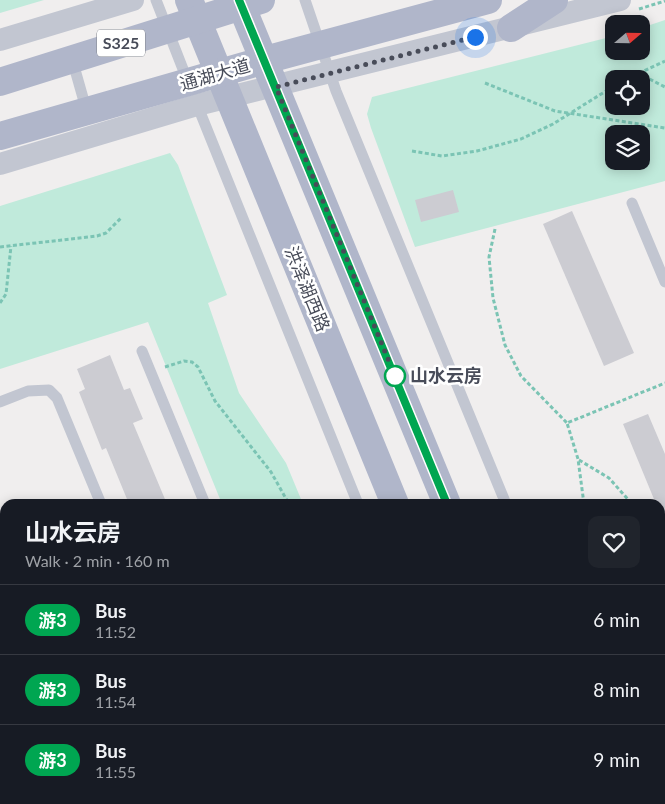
<!DOCTYPE html>
<meta charset="utf-8">
<style>
:root{--surface:#171b24;--page:#20242c;--text:#f1f3f6;--muted:#9ea1a6;--line:#363941}
body{margin:0;font-family:Lato,"Noto Sans SC",sans-serif;background:var(--page);color:var(--text);height:100vh;display:flex;flex-direction:column;font-size:19px;white-space:nowrap}
*{box-sizing:border-box;margin:0}
p{font-size:16px;color:var(--muted)}
.icon{flex:none;width:28px;height:28px;fill:none;stroke:currentColor;stroke-width:2;stroke-linecap:round;stroke-linejoin:round}
.map{position:relative;flex:1;overflow:hidden}
.drawer{position:absolute;left:0px;top:499px;width:665px;height:306px;display:flex;flex-direction:column;background:var(--surface);border-radius:15px 15px 0 0;box-shadow:0 2px 12px #0003}
.drawer>*{flex:none}
.badge{padding:0 10px;border-radius:16px;font-size:18px;line-height:32px}
.needle{width:32px;rotate:70deg}
.buttons{position:absolute;left:605px;top:15px;display:grid;gap:10px}
.buttons a{display:grid;place-items:center;width:45px;height:45px;border-radius:10px;background:var(--surface);box-shadow:0 2px 12px #0003;font-size:25px}
.you{position:absolute;width:25px;height:25px;margin:-12px;border:4px solid #fff;border-radius:50%;background:#1a73e8;box-shadow:0 0 0 8px #1a73e833}
.map>.badge{position:absolute;translate:-50% -50%;box-shadow:0 0 0 2px #fff}
.round{display:grid;place-items:center;flex:none;width:52px;height:52px;border-radius:10px;background:var(--page)}
.head{display:flex;align-items:center;justify-content:space-between;height:85px;padding:0 25px}
h1{font-size:24px;font-weight:700;line-height:38px}
ul{padding:0;list-style:none}
li{display:flex;align-items:center;gap:15px;height:70px;padding:0 25px;border-top:1px solid var(--line)}
li div{flex:1}
li b{display:block;font-size:19px}
li em{font-style:normal}
li .badge{min-width:55px;font-weight:700;text-align:center}
.map>svg:first-child{display:block}
.green{fill:#c0eadb;fill-rule:evenodd}
.building{fill:#ccccd2}
.lines{fill:none;stroke-linecap:round;stroke-linejoin:round}
.path{stroke:#7bc4b4;stroke-width:3;stroke-dasharray:4 2.5;stroke-linecap:butt}
.lane{stroke:#c2c6d1;stroke-width:11}
.street{stroke:#c2c6d1;stroke-width:22}
.primary{stroke:#b0b6ca;stroke-width:28}
.line-casing{stroke:#fff;stroke-width:11}
.line{stroke:#00a651;stroke-width:8}
.walk{stroke:#484c59;stroke-width:5;stroke-dasharray:0 9}
.stop-dot{fill:#fff;stroke:#00a651;stroke-width:2.5}
.labels{text-anchor:middle;stroke-width:5;stroke-linejoin:round;paint-order:stroke}
.shield{fill:#fff;stroke:#7f828b;stroke-width:1}
.shield-label{font-size:16px;font-weight:bold;fill:#484c59}
.street-label{font-size:18px;fill:#484c59;stroke:#fff}
.stop-label{font-size:18px;font-weight:bold;fill:#484c59;stroke:#fff;text-anchor:start}
</style>
<div class="map">
<svg width="665" height="804" viewBox="0 0 665 804">
<rect width="100%" height="100%" fill="#f0eeee"/>
<g class="green">
<polygon points="0,0 44,0 0,13"/>
<path d="M665,20V181L415,247L371,128L367,114L372,97L614,36V51H641V28ZM614,79H641V106H614ZM614,134H641V161H614Z"/>
<polygon points="170,153 178,165 227,295 208,303 239,393 286,463 303,504 222,504 148,322 0,369 0,206"/>
<polygon points="343,800 424,800 426,804 345,804"/>
</g>
<g class="building">
<polygon points="453,190 459,212 421,222 415,200"/>
<polygon points="572,211 634,353 604,366 543,224"/>
<polygon points="110,355 124,390 130,388 143,419 133,423 167,504 129,504 106,448 102,450 79,392 85,389 77,369"/>
<polygon points="648,414 665,454 665,524 660,512 660,504 656,504 623,424"/>
</g>
<g class="lines">
<g class="path">
<polyline points="639,9 665,1"/>
<polyline points="638,73 665,87"/>
<polyline points="627,79 665,61"/>
<polyline points="485,83 555,111 665,128"/>
<polyline points="412,151 442,156 477,151 521,139 553,124 614,86"/>
<polyline points="495,229 489,257 493,298 505,345 521,376 567,423"/>
<polyline points="0,247 97,236 106,233 121,218"/>
<polyline points="0,303 6,294 11,246"/>
<polyline points="165,367 184,361 192,362 198,367 215,401 271,472 289,504"/>
<polyline points="579,460 609,478 632,504"/>
<polyline points="584,504 578,459 567,423 665,383"/>
<polyline points="660,645 665,653"/>
<polyline points="665,696 665,699"/>
<polyline points="408,800 410,804"/>
<polyline points="378,804 379,800"/>
</g>
<g class="lane">
<polyline points="156,0 188,82"/>
<polyline points="305,0 336,91 506,504"/>
<polyline points="72,59 87,112"/>
<polyline points="196,102 358,504"/>
<polyline points="632,203 665,282"/>
<polyline points="142,351 205,504"/>
<polyline points="0,402 28,391 49,390 57,398 101,504"/>
<polyline points="0,527 5,540"/>
<polyline points="0,599 5,598"/>
<polyline points="0,746 5,760"/>
<polyline points="19,800 19,804"/>
<polyline points="220,800 222,804"/>
<polyline points="327,800 328,804"/>
<polyline points="477,800 478,804"/>
<polyline points="628,800 630,804"/>
</g>
<g class="street">
<polyline points="0,40 133,0"/>
<polyline points="0,164 197,105 620,0"/>
</g>
<g class="primary">
<polyline points="189,0 395,504"/>
<polyline points="239,0 447,504"/>
<polyline points="511,28 554,0"/>
<polyline points="0,82 261,0"/>
<polyline points="0,136 265,60 488,0"/>
<polyline points="516,800 518,804"/>
<polyline points="568,800 570,804"/>
</g>
</g>
<g class="lines">
<defs>
<polyline id="line" points="239,0 447,504"/>
</defs>
<use href="#line" class="line-casing"/>
<use href="#line" class="line"/>
<polyline class="walk" points="395,376 276,87 475,37"/>
</g>
<circle class="stop-dot" cx="395" cy="376" r="10"/>
<g class="labels">
<rect class="shield" x="97" y="29.5" width="48" height="27" rx="4"/>
<g class="shield-label">
<text x="121" y="49">S325</text>
</g>
<g class="street-label">
<text transform="translate(215 75) rotate(-16)" y="6">通湖大道</text>
<text transform="translate(307 289) rotate(68)" y="6">洪泽湖西路</text>
</g>
<g class="stop-label">
<text x="410" y="382">山水云房</text>
</g>
</g>
</svg>
<div class="buttons">
<a><svg class="needle" viewBox="-14 -14 28 28"><path d="M0-13l5 13h-10z" fill="#e53935"/><path d="M0 13l5-13h-10z" fill="#9ea1a6"/></svg></a>
<a><svg class="icon" aria-label="locate" viewBox="0 0 24 24"><circle cx="12" cy="12" r="6"/><path d="M12 2v4M12 18v4M2 12h4M18 12h4"/></svg></a>
<a><svg class="icon" aria-label="layers" viewBox="0 0 24 24"><path d="M12 4l9 5-9 5-9-5zM3 14l9 5 9-5"/></svg></a>
</div>
<div class="you" style="left:475px;top:37px"></div>
<section class="drawer">
<div class="head"><div><h1>山水云房</h1><p>Walk · 2 min · 160 m</p></div><a class="round"><svg class="icon" aria-label="heart" viewBox="0 0 24 24"><path d="M12 20l-8-8c-3-5 5-10 8-4 3-6 11-1 8 4z"/></svg></a></div>
<ul>
<li><span class="badge" style="background:#00a651;color:#fff">游3</span><div><b>Bus</b><p>11:52</p></div><em>6 min</em></li>
<li><span class="badge" style="background:#00a651;color:#fff">游3</span><div><b>Bus</b><p>11:54</p></div><em>8 min</em></li>
<li><span class="badge" style="background:#00a651;color:#fff">游3</span><div><b>Bus</b><p>11:55</p></div><em>9 min</em></li>
</ul>
</section>
</div>
